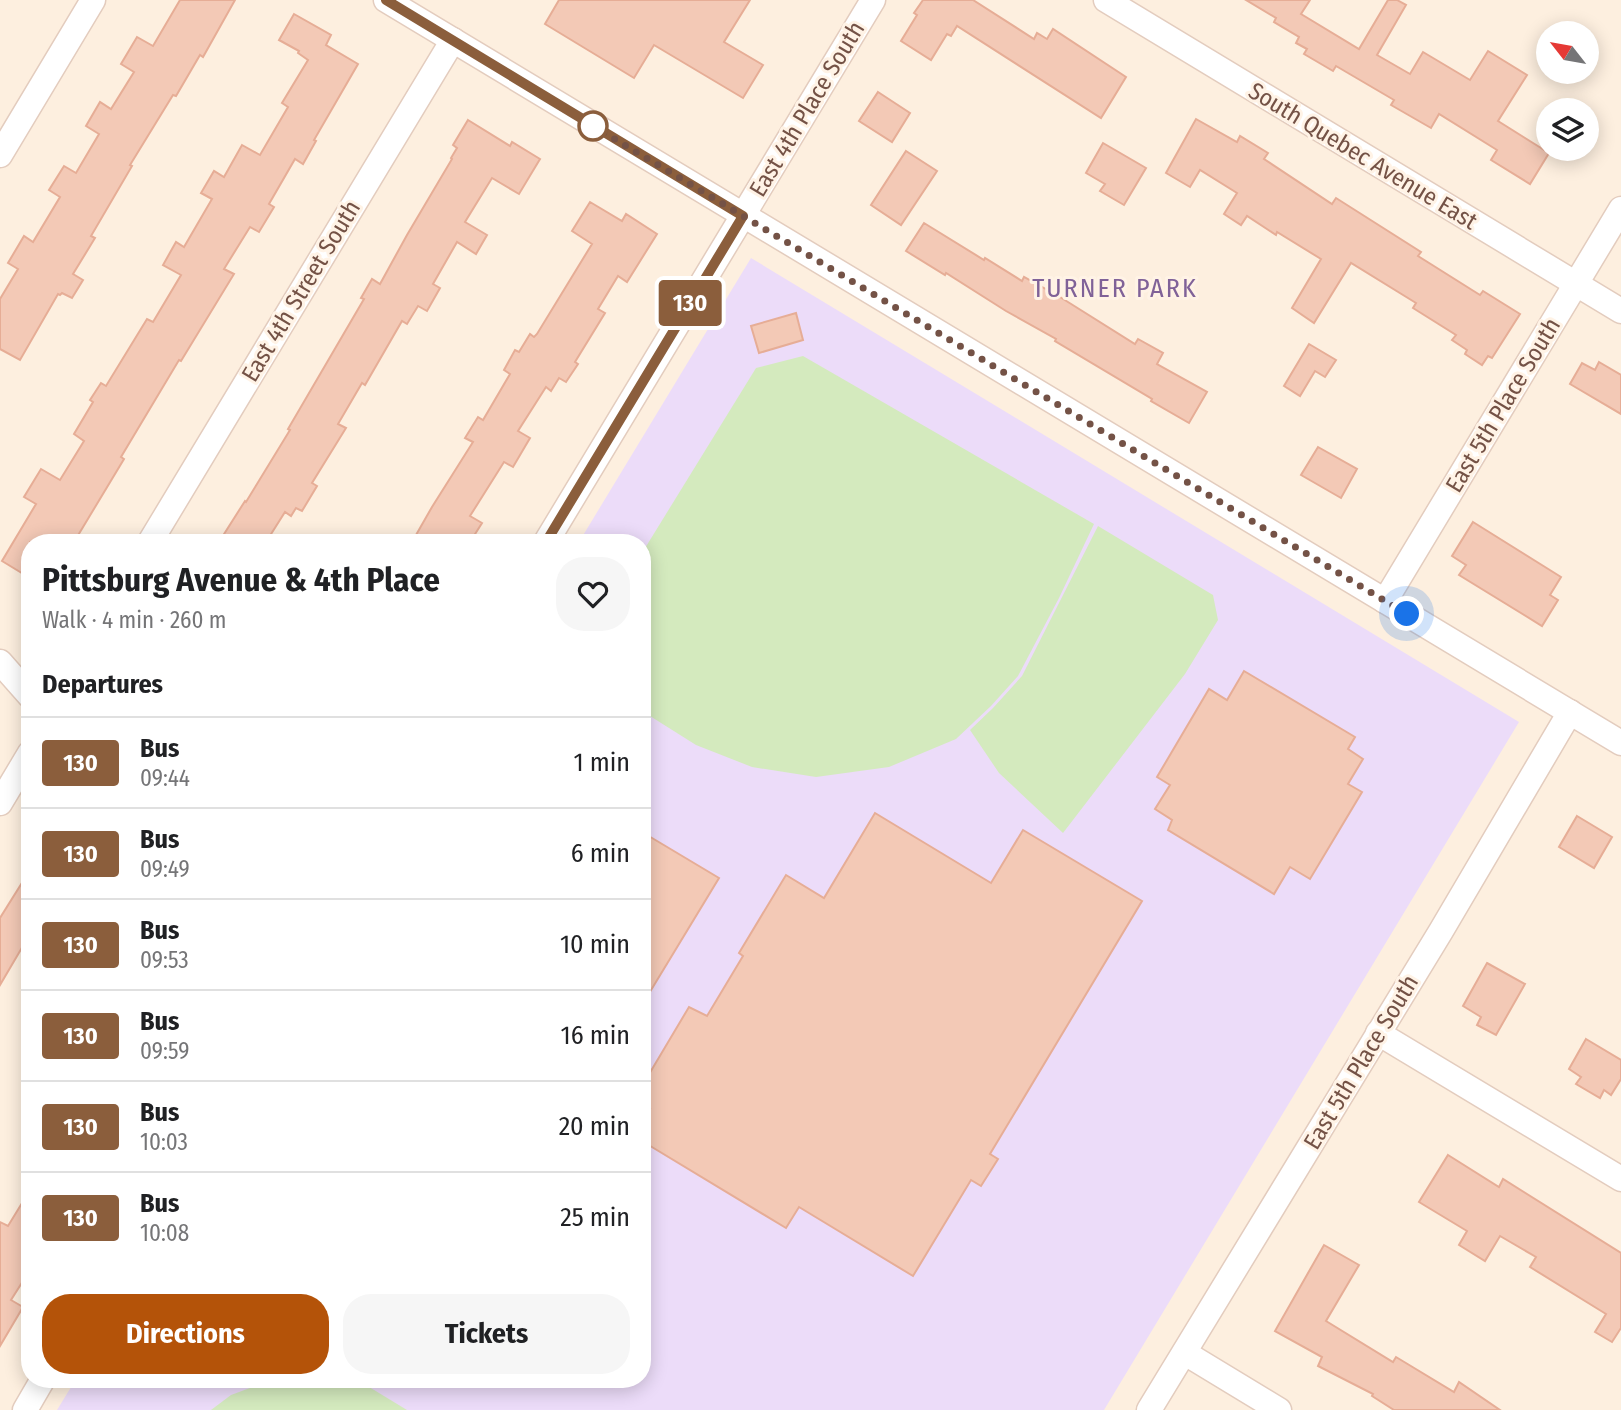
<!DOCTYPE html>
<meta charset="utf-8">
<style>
:root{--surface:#fff;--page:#f6f6f6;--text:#202124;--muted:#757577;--line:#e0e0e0;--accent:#b45309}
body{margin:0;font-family:"Fira Sans Condensed",sans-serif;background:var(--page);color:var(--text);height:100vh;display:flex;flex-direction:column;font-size:26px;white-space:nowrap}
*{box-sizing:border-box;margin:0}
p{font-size:23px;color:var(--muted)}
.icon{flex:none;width:38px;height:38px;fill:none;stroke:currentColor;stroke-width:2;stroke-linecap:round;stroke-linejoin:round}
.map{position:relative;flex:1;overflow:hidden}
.panel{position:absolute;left:21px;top:534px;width:630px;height:854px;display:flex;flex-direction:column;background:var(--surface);border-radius:28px;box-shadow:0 4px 18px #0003}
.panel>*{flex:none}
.badge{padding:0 14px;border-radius:5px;font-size:24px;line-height:46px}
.needle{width:46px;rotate:301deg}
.controls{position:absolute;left:1536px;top:21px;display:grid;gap:14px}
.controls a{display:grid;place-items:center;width:63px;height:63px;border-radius:50%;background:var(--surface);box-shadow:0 4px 18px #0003;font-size:35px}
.you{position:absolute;width:35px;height:35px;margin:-18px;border:5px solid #fff;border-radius:50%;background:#1a73e8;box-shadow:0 0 0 10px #1a73e833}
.map>.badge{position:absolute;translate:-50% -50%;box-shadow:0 0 0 4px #fff}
h2{padding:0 21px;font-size:26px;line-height:63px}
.round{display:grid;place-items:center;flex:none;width:74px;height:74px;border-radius:28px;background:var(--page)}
.head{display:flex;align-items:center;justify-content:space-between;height:119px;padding:0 21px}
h1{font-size:33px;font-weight:700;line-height:52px}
.action{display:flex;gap:14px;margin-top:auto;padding:14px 21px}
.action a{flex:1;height:80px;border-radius:28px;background:var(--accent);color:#fff;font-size:28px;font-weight:700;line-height:80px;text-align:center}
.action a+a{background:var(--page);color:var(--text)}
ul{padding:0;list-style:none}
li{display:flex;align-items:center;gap:21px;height:91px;padding:0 21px;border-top:2px solid var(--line)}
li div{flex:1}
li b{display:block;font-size:26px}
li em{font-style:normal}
li .badge{min-width:77px;font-weight:700;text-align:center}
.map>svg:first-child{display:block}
.education{fill:#ecdcf9}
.green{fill:#d4eabe}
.building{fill:#f3c9b6;stroke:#e6ad96;stroke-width:2}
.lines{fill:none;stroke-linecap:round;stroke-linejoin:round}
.minor-casing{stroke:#e3ccbe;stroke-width:27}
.minor{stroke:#fff;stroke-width:24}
.line-casing{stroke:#fff;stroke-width:16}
.line{stroke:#8b5e3c;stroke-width:10}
.walk{stroke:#745246;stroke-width:7;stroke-dasharray:0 12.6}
.stop-dot{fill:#fff;stroke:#8b5e3c;stroke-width:3.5}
.labels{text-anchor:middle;stroke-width:6;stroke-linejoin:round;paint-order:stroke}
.street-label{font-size:24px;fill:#745246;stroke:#fff3e6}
.neighbourhood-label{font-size:26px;letter-spacing:2px;fill:#806298;stroke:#fff3e6}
</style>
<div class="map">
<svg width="1621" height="1410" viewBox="0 0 1621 1410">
<rect width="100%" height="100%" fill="#fdefdf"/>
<polygon class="education" points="751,258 1519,722 1104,1410 57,1410 76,1379 642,1379 642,542 579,542"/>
<g class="green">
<polygon points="803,356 1094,524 1059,598 1018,676 991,706 956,739 889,767 816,777 752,767 696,745 642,711 642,553 756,368"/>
<polygon points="1098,526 1213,595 1218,620 1185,674 1063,833 999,773 970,730 993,708 1022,676"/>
<polygon points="282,1379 356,1379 407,1410 211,1410 231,1395 258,1385"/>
</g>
<g class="building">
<polygon points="180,0 235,0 203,57 200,55 176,96 173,95 130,165 132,166 91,236 95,238 73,274 83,280 72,298 62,293 60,295 58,294 20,360 0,349 0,299 18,269 8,263 24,236 33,242 60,197 49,190 64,166 76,173 99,134 86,126 100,102 111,109 134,72 121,64 137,37 153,46"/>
<polygon points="559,0 750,0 724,42 763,65 743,98 654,45 634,78 545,24"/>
<polygon points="923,0 973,0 1034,39 1037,33 1047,39 1053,29 1126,77 1101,118 957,26 951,36 947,34 931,60 901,41 917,15 914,13"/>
<polygon points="1246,0 1310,0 1301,14 1359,49 1388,0 1397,0 1406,5 1377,55 1410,74 1423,52 1470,80 1488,51 1527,75 1498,121 1549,153 1530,184 1491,160 1497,150 1439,114 1431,128 1391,105 1394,100 1336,66 1333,71 1304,54 1307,49 1296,43 1299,37 1274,22 1276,18"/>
<polygon points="294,14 331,35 326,45 358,64 314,140 316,141 303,164 295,159 269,204 274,207 259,232 250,227 224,269 234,274 181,361 179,360 121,457 124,459 74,542 30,542 30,578 2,561 36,504 24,497 41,469 60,480 84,441 74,434 93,402 90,400 101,383 106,386 147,319 153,322 181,275 163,265 176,242 184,247 212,199 201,193 214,171 224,177 242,145 260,155 288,107 282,103 308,60 298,53 299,51 279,40"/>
<polygon points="878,92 910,113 892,142 859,121"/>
<polygon points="1196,119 1237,142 1240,136 1268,153 1264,159 1332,204 1336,198 1421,252 1418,256 1480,295 1483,291 1520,314 1492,358 1488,356 1482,365 1465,354 1467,350 1452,340 1456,335 1413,308 1416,303 1351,263 1314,323 1292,308 1321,259 1277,232 1276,235 1247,216 1241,225 1224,214 1237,193 1200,170 1190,187 1166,173"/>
<polygon points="468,120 510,146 512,142 540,159 519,194 492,178 465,222 487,235 476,254 457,242 433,284 440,288 427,311 418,306 407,324 402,321 365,385 362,383 338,424 346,428 312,483 317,486 302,511 296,508 291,516 285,512 266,542 219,542 245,501 246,502 290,430 288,429 364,299 361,298 372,279 380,284 407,235 452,159 451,158 457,148 453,145"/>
<polygon points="1103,143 1146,168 1124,205 1100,191 1105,184 1086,173"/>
<polygon points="906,151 937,171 901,225 871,205"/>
<polygon points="590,202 622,221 626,214 657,234 627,282 618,276 598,309 605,313 575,362 578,364 566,382 559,378 551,391 546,387 518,431 530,438 513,467 504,462 470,516 482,523 470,542 412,542 432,507 473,442 465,438 478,417 483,420 510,374 504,370 515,350 519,352 530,334 534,337 537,334 592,244 572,231"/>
<polygon points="924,223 984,260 985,258 1022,281 1024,277 1060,297 1135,344 1138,339 1163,353 1157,364 1207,392 1189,423 1151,401 1152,399 1055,341 1056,339 1006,311 946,273 945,275 906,251"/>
<polygon points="796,313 803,340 759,353 751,326"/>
<polygon points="1309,344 1336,360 1325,377 1315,371 1300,396 1284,386"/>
<polygon points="1599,362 1621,375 1621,414 1570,384 1582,363 1595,370"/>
<polygon points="1318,447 1357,469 1341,498 1301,475"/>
<polygon points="1473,522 1561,577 1550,595 1558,600 1542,626 1459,575 1466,565 1452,556"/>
<polygon points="1244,671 1355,737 1348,749 1363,759 1348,784 1362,792 1310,879 1290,867 1274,894 1168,830 1172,820 1155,809 1170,785 1157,777 1209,689 1227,700"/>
<polygon points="875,813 991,883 1023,830 1142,901 990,1154 998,1159 981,1186 971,1180 913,1276 799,1207 786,1228 642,1141 642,1122 650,1109 642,1105 642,1086 689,1007 707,1016 743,956 739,953 786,875 824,898"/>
<polygon points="1577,816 1612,837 1594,868 1559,847"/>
<polygon points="642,832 719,878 642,1005"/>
<polygon points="30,870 30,934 0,985 0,918"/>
<polygon points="1487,963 1525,984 1496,1035 1477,1025 1481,1017 1463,1006"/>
<polygon points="1586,1039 1621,1060 1621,1079 1611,1095 1604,1090 1600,1098 1576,1084 1581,1077 1569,1069"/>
<polygon points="1448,1155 1499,1187 1503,1179 1621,1253 1621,1328 1612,1342 1595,1332 1606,1314 1530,1267 1536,1257 1500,1236 1485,1261 1459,1245 1467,1231 1419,1202"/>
<polygon points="30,1190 30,1270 11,1300 23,1307 0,1346 0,1222 8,1226"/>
<polygon points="1324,1245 1359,1265 1326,1321 1393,1362 1396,1357 1454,1392 1459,1382 1500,1410 1394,1410 1372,1396 1373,1394 1318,1366 1322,1357 1275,1331"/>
</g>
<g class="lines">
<defs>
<g id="minor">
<polyline points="386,0 1621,743"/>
<polyline points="1106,0 1621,311"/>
<polyline points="0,155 93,0"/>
<polyline points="150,542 453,40"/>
<polyline points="546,542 873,0"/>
<polyline points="1385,601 1621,209"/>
<polyline points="0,662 30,696"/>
<polyline points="0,803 30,753"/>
<polyline points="1378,1033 1621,1179"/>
<polyline points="1185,1353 1279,1410"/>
<polyline points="25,1410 43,1379"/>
<polyline points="1149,1410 1441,931 1570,712"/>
</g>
</defs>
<use href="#minor" class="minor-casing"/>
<use href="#minor" class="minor"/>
</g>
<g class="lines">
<defs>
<polyline id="line" points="386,0 743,216 546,542"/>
</defs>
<use href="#line" class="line-casing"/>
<use href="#line" class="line"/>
<polyline class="walk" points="593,126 1407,614"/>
</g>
<circle class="stop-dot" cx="593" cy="126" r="14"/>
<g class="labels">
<g class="street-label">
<text transform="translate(807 109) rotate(-59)" y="8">East 4th Place South</text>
<text transform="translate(1363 156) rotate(31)" y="8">South Quebec Avenue East</text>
<text transform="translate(301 291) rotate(-59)" y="8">East 4th Street South</text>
<text transform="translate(1503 405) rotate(-59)" y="8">East 5th Place South</text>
<text transform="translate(1361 1062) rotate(-59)" y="8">East 5th Place South</text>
</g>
<g class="neighbourhood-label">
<text x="1115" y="297">TURNER PARK</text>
</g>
</g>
</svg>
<div class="controls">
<a><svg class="needle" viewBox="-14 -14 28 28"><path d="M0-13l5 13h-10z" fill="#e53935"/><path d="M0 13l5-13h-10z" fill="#757577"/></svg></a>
<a><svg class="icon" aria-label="layers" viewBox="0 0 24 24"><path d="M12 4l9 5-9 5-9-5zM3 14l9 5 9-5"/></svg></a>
</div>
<div class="you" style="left:1407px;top:614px"></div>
<b class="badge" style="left:690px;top:303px;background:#8b5e3c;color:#fff">130</b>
<section class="panel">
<div class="head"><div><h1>Pittsburg Avenue &amp; 4th Place</h1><p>Walk · 4 min · 260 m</p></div><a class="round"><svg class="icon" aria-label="heart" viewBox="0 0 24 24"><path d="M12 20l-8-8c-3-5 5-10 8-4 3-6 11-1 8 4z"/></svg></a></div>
<h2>Departures</h2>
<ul>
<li><span class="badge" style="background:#8b5e3c;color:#fff">130</span><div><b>Bus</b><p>09:44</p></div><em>1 min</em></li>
<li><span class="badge" style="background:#8b5e3c;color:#fff">130</span><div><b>Bus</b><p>09:49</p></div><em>6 min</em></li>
<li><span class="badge" style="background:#8b5e3c;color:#fff">130</span><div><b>Bus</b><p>09:53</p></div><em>10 min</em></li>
<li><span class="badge" style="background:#8b5e3c;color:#fff">130</span><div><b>Bus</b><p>09:59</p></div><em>16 min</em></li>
<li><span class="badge" style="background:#8b5e3c;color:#fff">130</span><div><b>Bus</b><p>10:03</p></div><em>20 min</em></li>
<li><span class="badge" style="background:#8b5e3c;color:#fff">130</span><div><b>Bus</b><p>10:08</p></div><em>25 min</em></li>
</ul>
<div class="action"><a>Directions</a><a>Tickets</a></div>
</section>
</div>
